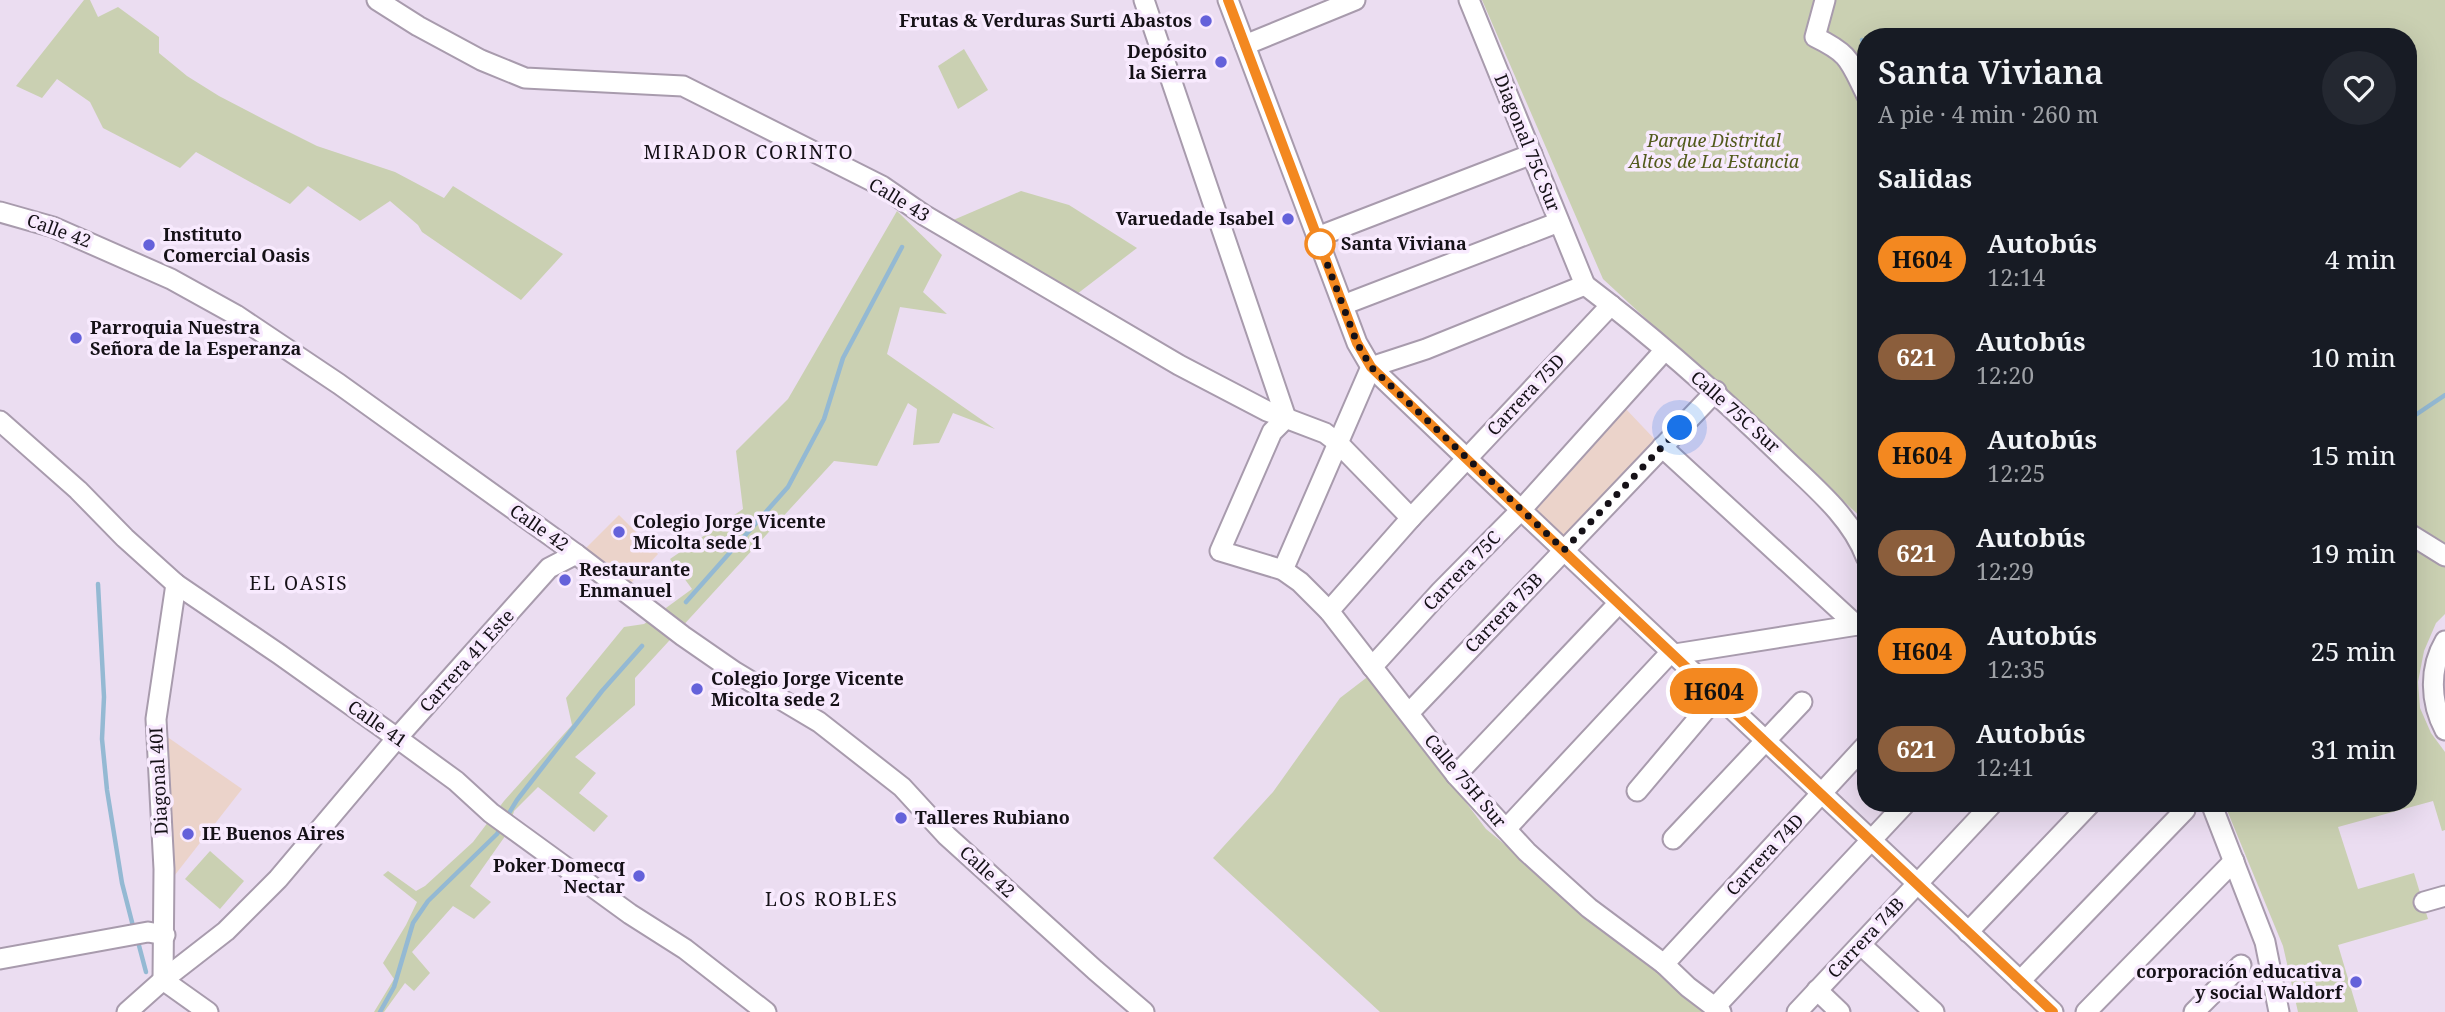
<!DOCTYPE html>
<html lang="es">
<meta charset="utf-8">
<style>
:root{--surface:#171b24;--page:#242831;--text:#f1f3f6;--muted:#9ea1a6}
body{margin:0;font-family:"Noto Serif",serif;background:var(--page);color:var(--text);height:100vh;display:flex;flex-direction:column;font-size:26px;white-space:nowrap}
*{box-sizing:border-box;margin:0}
p{font-size:23px;color:var(--muted)}
.icon{flex:none;width:38px;height:38px;fill:none;stroke:currentColor;stroke-width:2;stroke-linecap:round;stroke-linejoin:round}
.map{position:relative;flex:1;overflow:hidden}
.details{position:absolute;left:1857px;top:28px;width:560px;height:784px;display:flex;flex-direction:column;background:var(--surface);border-radius:28px;box-shadow:0 7px 28px #0002}
.details>*{flex:none}
.badge{padding:0 14px;border-radius:23px;font-size:24px;line-height:46px}
.you{position:absolute;width:35px;height:35px;margin:-18px;border:5px solid #fff;border-radius:50%;background:#1a73e8;box-shadow:0 0 0 10px #1a73e833}
.map>.badge{position:absolute;translate:-50% -50%;box-shadow:0 0 0 4px #fff}
h2{padding:0 21px;font-size:26px;line-height:63px}
.round{display:grid;place-items:center;flex:none;width:74px;height:74px;border-radius:37px;background:var(--page)}
.headline{display:flex;align-items:center;justify-content:space-between;height:119px;padding:0 21px}
h1{font-size:33px;font-weight:600;line-height:52px}
ul{padding:0;list-style:none}
li{display:flex;align-items:center;gap:21px;height:98px;padding:0 21px}
li div{flex:1}
li b{display:block;font-size:26px}
li em{font-style:normal}
li .badge{min-width:77px;font-weight:700;text-align:center}
.map>svg:first-child{display:block}
.education{fill:#ebd3ca}
.green{fill:#cad0b2}
.lines{fill:none;stroke-linecap:round;stroke-linejoin:round}
.stream{stroke:#94b9d3;stroke-width:4.5}
.minor-casing{stroke:#a89bad;stroke-width:23}
.minor{stroke:#fff;stroke-width:19}
.line-casing{stroke:#fff;stroke-width:16}
.line{stroke:#f38820;stroke-width:10}
.walk{stroke:#151117;stroke-width:7;stroke-dasharray:0 12.6}
.poi-dot{fill:#6461da;stroke:#f8eafe;stroke-width:2.5}
.stop-dot{fill:#fff;stroke:#f38820;stroke-width:3.5}
.labels{text-anchor:middle;stroke-width:7;stroke-linejoin:round;paint-order:stroke}
.poi-label{font-size:18px;font-weight:bold;fill:#151117;stroke:#f8eafe;text-anchor:start}
.park-label{font-size:18px;font-style:italic;fill:#525a1c;stroke:#f8eafe}
.street-label{font-size:18px;fill:#151117;stroke:#f8eafe}
.stop-label{font-size:18px;font-weight:bold;fill:#151117;stroke:#f8eafe;text-anchor:start}
.neighbourhood-label{font-size:19px;letter-spacing:2px;fill:#151117;stroke:#f8eafe}
</style>
<div class="map">
<svg width="2445" height="1012" viewBox="0 0 2445 1012">
<rect width="100%" height="100%" fill="#ebddf1"/>
<g class="education">
<polygon points="1624,407 1662,447 1571,543 1531,506"/>
<polygon points="619,515 658,554 630,584 584,550"/>
<polygon points="166,736 242,789 171,880"/>
</g>
<g class="green">
<polygon points="84,0 90,0 98,17 118,7 159,37 159,53 187,76 219,96 267,121 317,146 395,172 444,198 453,186 563,254 521,300 422,232 418,225 390,201 360,221 308,186 290,204 196,152 180,168 103,128 90,102 57,79 42,98 16,86"/>
<polygon points="1482,0 2445,0 2445,614 2436,623 2424,651 2418,682 2420,708 2431,733 2445,752 2445,830 2442,831 2433,801 2338,827 2358,889 2414,873 2428,919 2338,945 2358,1012 2298,1012 2283,946 2224,803 2408,803 2408,37 1866,37 1865,521 1603,279"/>
<polygon points="964,49 988,90 958,109 938,66"/>
<polygon points="1021,191 1069,205 1137,248 1077,294 951,221"/>
<polygon points="897,211 942,255 923,292 947,314 900,307 887,354 995,429 953,413 939,443 913,445 917,409 908,403 877,466 834,461 635,678 635,705 575,757 596,773 579,793 608,816 594,832 538,787 514,811 508,832 470,886 491,902 474,919 453,906 412,952 430,973 414,991 405,983 384,1012 374,1012 394,979 383,963 406,925 417,902 383,875 388,871 416,891 425,886 473,842 504,801 572,725 566,698 624,627 644,624 692,589 670,559 743,509 736,451 788,399"/>
<polygon points="1370,675 1486,829 1669,980 1703,1012 1380,1012 1213,858 1273,792 1340,698"/>
<polygon points="210,851 244,881 220,909 185,879"/>
</g>
<g class="lines">
<g class="stream">
<polyline points="1862,40 1866,48"/>
<polyline points="2408,420 2445,395"/>
<polyline points="98,584 104,697 102,739 107,790 122,883 134,930"/>
<polyline points="686,602 788,487 824,419 843,358 902,247"/>
<polyline points="506,818 517,800 602,691 642,646"/>
<polyline points="137,938 146,972"/>
<polyline points="380,1012 394,987 413,923 428,901 497,834 502,826"/>
</g>
<defs>
<g id="minor">
<polyline points="377,0 418,26 481,60 525,78 683,86 882,186 924,215 1179,365 1267,411 1325,433 1338,443 1411,518"/>
<polyline points="1144,0 1286,418"/>
<path d="M1228,0L1357,343L1371,367C1597,584 1826,796 2053,1012"/>
<polyline points="1469,0 1585,285"/>
<path d="M1825,0L1815,37C1850,54 1849,60 1866,94"/>
<polyline points="1245,45 1355,0"/>
<polyline points="0,212 53,227 171,279 236,315 339,384 576,554 683,636 735,672 819,722 902,787 947,836 1095,970 1144,1012"/>
<polyline points="1317,237 1532,154"/>
<path d="M1585,285C1655,338 1721,397 1784,458C1814,487 1851,517 1866,557"/>
<polyline points="1343,305 1559,222"/>
<polyline points="1371,367 1426,349 1585,285"/>
<polyline points="1286,418 1272,432 1220,551 1283,570 1300,582 1329,611 1456,775 1527,852 1589,908 1664,964 1688,987 1721,1012"/>
<polyline points="0,421 78,490 125,538 176,584 279,654 397,738 456,781 491,813 630,914 685,949 766,1012"/>
<polyline points="1662,447 1856,625"/>
<polyline points="2408,533 2445,556"/>
<polyline points="1283,570 1371,367"/>
<polyline points="1329,611 1411,518 1611,305"/>
<path d="M2445,641C2429,668 2430,702 2445,730"/>
<polyline points="1675,654 1864,624"/>
<polyline points="1372,667 1441,591 1521,510 1664,351"/>
<polyline points="1409,713 1716,391"/>
<polyline points="1456,775 1618,604"/>
<polyline points="1637,791 1718,695"/>
<polyline points="2211,803 2265,942 2279,1012"/>
<polyline points="1506,829 1671,652"/>
<polyline points="1673,839 1802,702"/>
<polyline points="2424,902 2445,896"/>
<polyline points="1968,932 2091,803"/>
<polyline points="1861,945 1934,1012"/>
<polyline points="0,959 148,932 165,935"/>
<polyline points="1664,964 1866,745"/>
<polyline points="163,980 164,869 156,719 176,584"/>
<polyline points="163,980 208,1012"/>
<polyline points="2020,981 2185,810"/>
<polyline points="1817,990 1840,1012"/>
<polyline points="1715,1007 1906,803"/>
<polyline points="127,1012 163,980 226,931 278,879 397,738 549,568 576,554"/>
<polyline points="1797,1012 1993,803"/>
<polyline points="2086,1012 2234,861"/>
<polyline points="2194,1012 2241,965"/>
</g>
</defs>
<use href="#minor" class="minor-casing"/>
<use href="#minor" class="minor"/>
</g>
<g class="lines">
<defs>
<path id="line" d="M1228,0L1357,343L1371,367C1596,585 1825,797 2053,1012"/>
</defs>
<use href="#line" class="line-casing"/>
<use href="#line" class="line"/>
<polyline class="walk" points="1320,244 1317,237 1357,343 1371,367 1564,550 1680,428"/>
</g>
<g class="poi-dot">
<circle cx="1206" cy="21" r="7"/>
<circle cx="1221" cy="62" r="7"/>
<circle cx="1288" cy="219" r="7"/>
<circle cx="149" cy="245" r="7"/>
<circle cx="76" cy="338" r="7"/>
<circle cx="619" cy="532" r="7"/>
<circle cx="565" cy="580" r="7"/>
<circle cx="697" cy="689" r="7"/>
<circle cx="901" cy="818" r="7"/>
<circle cx="188" cy="834" r="7"/>
<circle cx="639" cy="876" r="7"/>
<circle cx="2356" cy="982" r="7"/>
</g>
<circle class="stop-dot" cx="1320" cy="244" r="14"/>
<g class="labels">
<g class="poi-label">
<text x="1192" y="27" text-anchor="end">Frutas &amp; Verduras Surti Abastos</text>
<text x="1207" y="58" text-anchor="end">Depósito<tspan x="1207" dy="21">la Sierra</tspan></text>
<text x="1274" y="225" text-anchor="end">Varuedade Isabel</text>
<text x="163" y="241">Instituto<tspan x="163" dy="21">Comercial Oasis</tspan></text>
<text x="90" y="334">Parroquia Nuestra<tspan x="90" dy="21">Señora de la Esperanza</tspan></text>
<text x="633" y="528">Colegio Jorge Vicente<tspan x="633" dy="21">Micolta sede 1</tspan></text>
<text x="579" y="576">Restaurante<tspan x="579" dy="21">Enmanuel</tspan></text>
<text x="711" y="685">Colegio Jorge Vicente<tspan x="711" dy="21">Micolta sede 2</tspan></text>
<text x="915" y="824">Talleres Rubiano</text>
<text x="202" y="840">IE Buenos Aires</text>
<text x="625" y="872" text-anchor="end">Poker Domecq<tspan x="625" dy="21">Nectar</tspan></text>
<text x="2342" y="978" text-anchor="end">corporación educativa<tspan x="2342" dy="21">y social Waldorf</tspan></text>
</g>
<g class="park-label">
<text x="1714" y="147">Parque Distrital<tspan x="1714" dy="21">Altos de La Estancia</tspan></text>
</g>
<g class="street-label">
<text transform="translate(1527 143) rotate(68)" y="6">Diagonal 75C Sur</text>
<text transform="translate(899 200) rotate(31)" y="6">Calle 43</text>
<text transform="translate(59 231) rotate(20)" y="6">Calle 42</text>
<text transform="translate(1526 395) rotate(-47)" y="6">Carrera 75D</text>
<text transform="translate(1735 412) rotate(42)" y="6">Calle 75C Sur</text>
<text transform="translate(539 528) rotate(35)" y="6">Calle 42</text>
<text transform="translate(1462 571) rotate(-46)" y="6">Carrera 75C</text>
<text transform="translate(1504 613) rotate(-46)" y="6">Carrera 75B</text>
<text transform="translate(467 661) rotate(-48)" y="6">Carrera 41 Este</text>
<text transform="translate(377 724) rotate(35)" y="6">Calle 41</text>
<text transform="translate(159 781) rotate(-93)" y="6">Diagonal 40I</text>
<text transform="translate(1465 781) rotate(50)" y="6">Calle 75H Sur</text>
<text transform="translate(1765 855) rotate(-47)" y="6">Carrera 74D</text>
<text transform="translate(987 872) rotate(42)" y="6">Calle 42</text>
<text transform="translate(1866 938) rotate(-47)" y="6">Carrera 74B</text>
</g>
<g class="stop-label">
<text x="1341" y="250">Santa Viviana</text>
</g>
<g class="neighbourhood-label">
<text x="749" y="159">MIRADOR CORINTO</text>
<text x="299" y="590">EL OASIS</text>
<text x="832" y="906">LOS ROBLES</text>
</g>
</g>
</svg>
<div class="you" style="left:1680px;top:428px"></div>
<b class="badge" style="left:1714px;top:691px;background:#f38820;color:#111">H604</b>
<section class="details">
<div class="headline"><div><h1>Santa Viviana</h1><p>A pie · 4 min · 260 m</p></div><a class="round"><svg class="icon" aria-label="heart" viewBox="0 0 24 24"><path d="M12 20l-8-8c-3-5 5-10 8-4 3-6 11-1 8 4z"/></svg></a></div>
<h2>Salidas</h2>
<ul>
<li><span class="badge" style="background:#f38820;color:#111">H604</span><div><b>Autobús</b><p>12:14</p></div><em>4 min</em></li>
<li><span class="badge" style="background:#8b5e3c;color:#fff">621</span><div><b>Autobús</b><p>12:20</p></div><em>10 min</em></li>
<li><span class="badge" style="background:#f38820;color:#111">H604</span><div><b>Autobús</b><p>12:25</p></div><em>15 min</em></li>
<li><span class="badge" style="background:#8b5e3c;color:#fff">621</span><div><b>Autobús</b><p>12:29</p></div><em>19 min</em></li>
<li><span class="badge" style="background:#f38820;color:#111">H604</span><div><b>Autobús</b><p>12:35</p></div><em>25 min</em></li>
<li><span class="badge" style="background:#8b5e3c;color:#fff">621</span><div><b>Autobús</b><p>12:41</p></div><em>31 min</em></li>
</ul>
</section>
</div>
